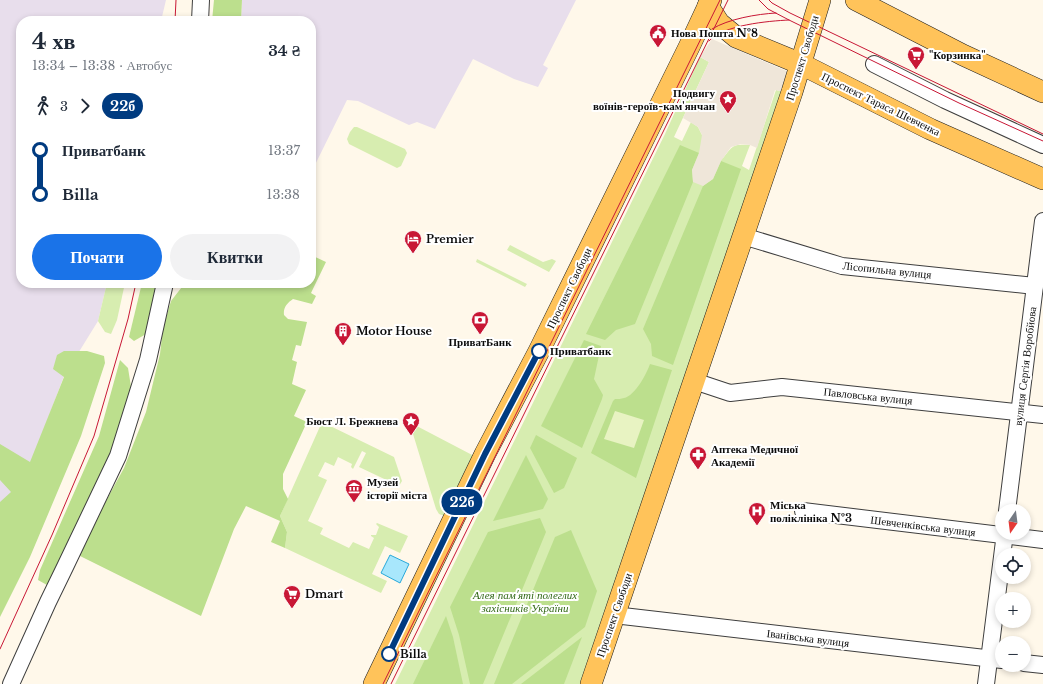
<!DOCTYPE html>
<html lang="uk">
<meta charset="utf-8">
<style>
:root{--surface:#fff;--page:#f2f2f3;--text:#1f2937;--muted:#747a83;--accent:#1a73e8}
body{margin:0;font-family:"Libre Baskerville",serif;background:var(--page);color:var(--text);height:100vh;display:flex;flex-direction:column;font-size:15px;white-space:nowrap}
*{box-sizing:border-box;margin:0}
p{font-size:13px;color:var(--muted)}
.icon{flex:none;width:22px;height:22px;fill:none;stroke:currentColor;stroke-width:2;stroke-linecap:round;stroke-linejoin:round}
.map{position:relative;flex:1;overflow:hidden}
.drawer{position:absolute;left:16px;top:16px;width:300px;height:272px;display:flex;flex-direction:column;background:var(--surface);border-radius:16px;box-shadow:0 2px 6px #0003}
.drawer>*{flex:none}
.badge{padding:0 8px;border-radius:13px;font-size:14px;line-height:26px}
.needle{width:26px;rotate:194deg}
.controls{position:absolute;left:995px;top:504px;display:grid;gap:8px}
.controls a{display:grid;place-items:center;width:36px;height:36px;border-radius:50%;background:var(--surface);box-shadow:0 2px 6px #0003;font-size:20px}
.map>.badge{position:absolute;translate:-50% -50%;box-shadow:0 0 0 2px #fff}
.legs{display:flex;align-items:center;gap:6px;height:44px;padding:0 16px;font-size:13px}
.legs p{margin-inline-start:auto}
.overview{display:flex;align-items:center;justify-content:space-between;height:68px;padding:0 16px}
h1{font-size:22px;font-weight:800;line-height:30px}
.action{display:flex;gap:8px;margin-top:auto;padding:8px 16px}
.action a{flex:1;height:46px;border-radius:24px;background:var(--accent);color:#fff;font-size:16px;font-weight:800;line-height:46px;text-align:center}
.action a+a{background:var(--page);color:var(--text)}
ul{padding:0 16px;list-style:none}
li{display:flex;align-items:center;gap:14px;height:44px;font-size:15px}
li i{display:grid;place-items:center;width:6px;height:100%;margin:0 5px;background:currentColor}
li i::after{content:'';width:10px;height:10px;margin:-5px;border:3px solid;border-radius:50%;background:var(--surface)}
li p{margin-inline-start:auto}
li:first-child i{background:linear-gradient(#0000 50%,currentColor 0)}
li:last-child i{background:linear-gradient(currentColor 50%,#0000 0)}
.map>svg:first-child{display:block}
.industrial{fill:#e8deec}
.green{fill:#d7edb0}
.forest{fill:#bcdf8d}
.pitch{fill:#e8f3c2}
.plaza{fill:#efe6d9}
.water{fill:#a8e7fc;stroke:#28a9da}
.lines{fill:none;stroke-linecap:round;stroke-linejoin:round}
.minor-casing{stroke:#3e3e3e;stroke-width:18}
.major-casing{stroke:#1c1c1c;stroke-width:22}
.minor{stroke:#fff;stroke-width:16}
.major{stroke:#ffc35a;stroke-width:21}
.tram{stroke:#c81735;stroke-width:1}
.line-1-casing{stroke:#fff;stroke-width:9}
.line-1{stroke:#003b80;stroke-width:6}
.stop-1-dot{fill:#fff;stroke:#003b80;stroke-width:2}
.labels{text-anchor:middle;stroke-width:4;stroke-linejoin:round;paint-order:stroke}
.poi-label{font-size:11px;font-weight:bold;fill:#0b0b0b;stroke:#fff;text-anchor:start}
.street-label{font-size:11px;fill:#0b0b0b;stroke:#fff}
.stop-label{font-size:11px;font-weight:bold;fill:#0b0b0b;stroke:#fff;text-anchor:start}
.park-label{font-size:11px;font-style:italic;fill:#316816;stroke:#fff}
</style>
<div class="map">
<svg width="1043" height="684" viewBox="0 0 1043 684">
<rect width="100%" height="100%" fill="#fff8ea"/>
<g class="industrial">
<polygon points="0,0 166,0 161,21 21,21 21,283 107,283 98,321 64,376 0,545"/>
<polygon points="242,0 576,0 543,65 548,68 538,87 514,79 473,59 435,129 417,122 409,125 358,101 347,100 311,173 311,21 241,21"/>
</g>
<g class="green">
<path d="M700,57L709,62L674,137L682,141L691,122L698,127L702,135L723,158C733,146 732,144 750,145L742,166L749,170L776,90L784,92L582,684H395L665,134Z"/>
<polygon points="354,127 357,127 405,149 407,153 401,166 397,168 349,144 347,139 350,132"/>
<polygon points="510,245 543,262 552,259 556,261 549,272 507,250"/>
<polygon points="477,259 527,284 525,287 476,262"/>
<polygon points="107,283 125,283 117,320 111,334 105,332 98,321"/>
<polygon points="322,422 394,457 402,481 399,486 359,467 366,453 362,451 353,469 351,467 352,464 338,457 334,466 325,462 318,476 327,480 308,521 323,528 320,534 349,548 353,542 369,549 374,538 371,536 371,535 376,535 379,527 376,524 377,523 408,536 400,553 385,546 372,574 387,581 381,593 285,548 287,532 280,516"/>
<polygon points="411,423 476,457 447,517 439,514 436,509 413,434 409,425"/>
</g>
<g class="forest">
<polygon points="214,0 242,0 241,21 212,21"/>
<polygon points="680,145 699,153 692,170 693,182 635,324 616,330 605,340 586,334"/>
<polygon points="721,161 741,169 673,365 652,356 651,344 643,329 703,186 713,179"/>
<path d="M311,255L326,262L311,293L316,296L312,304L293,299C287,303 283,308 284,315L288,319L307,322L301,346L296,345L292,360L297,362L292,384L306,390L294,416L307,422L283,474V489L288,499L280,516L287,532L285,548L271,542L280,521L246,506L234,529L201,616L78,555L90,530L124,468L146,412L160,354L163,328L171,301L185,283H311Z"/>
<polygon points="142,283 156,283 146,334 134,341 129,337"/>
<polygon points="584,340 601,346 594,379 603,395 602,399 582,448 541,426"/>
<polygon points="64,351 87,351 104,356 105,363 81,436 30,557 0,617 0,502 11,492 0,480 0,444 30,462 64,377 53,369 57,355"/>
<polygon points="120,360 128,368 132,393 113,449 52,584 47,585 38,580 40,570 99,436"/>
<path d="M650,364L672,370L636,478L591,453L613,401L615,399C618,399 621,399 624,398C635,396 647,373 650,364Z"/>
<polygon points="536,435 577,458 564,488 554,493 530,448"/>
<polygon points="526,455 548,499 543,509 493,521"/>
<polygon points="540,518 546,532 483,684 470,684 459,635 450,607 488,532"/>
<polygon points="571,530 597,591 585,627 512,684 494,684 555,537"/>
<polygon points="446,616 453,637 463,684 413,684"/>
<polygon points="582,637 564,684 521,684"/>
</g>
<polygon class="pitch" points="615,411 644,420 634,448 604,439"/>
<polygon class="plaza" points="712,39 791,73 784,92 775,90 757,148 750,145 741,144 731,147 721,161 713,179 703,186 693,182 692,170 699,153 702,135 698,127 683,118 709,62 700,57"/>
<polygon class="water" points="390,555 409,564 400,583 381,573"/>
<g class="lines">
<defs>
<g id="minor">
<polyline points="200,21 201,0"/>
<polyline points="874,64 945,100 1043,145"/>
<polyline points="743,236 842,266 1035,286"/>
<polyline points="694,381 730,393 782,387 1043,415"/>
<polyline points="803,511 1043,540"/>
<polyline points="1007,511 1043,221"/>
<polyline points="614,615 1002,660"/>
<polyline points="1024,663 1043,665"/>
<polyline points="11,684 48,602 65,567 118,456 148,360 165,283"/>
<polyline points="986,684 1005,533"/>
</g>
<g id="major">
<polyline points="856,0 963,55 1043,92"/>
<polyline points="708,6 719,23 736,37 801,64 930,129 1043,179"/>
<polyline points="374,684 485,454 539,351 689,47 711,0"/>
<polyline points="591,684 792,92 820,0"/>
</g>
</defs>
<use href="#minor" class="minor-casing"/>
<use href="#major" class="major-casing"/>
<use href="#minor" class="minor"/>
<use href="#major" class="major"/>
<g class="tram">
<polyline points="759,0 768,9 789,20 959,103 1043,141"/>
<polyline points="769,0 772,3 790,13 1043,134"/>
<polyline points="175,21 176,0"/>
<path d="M712,29C728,19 757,14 776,13"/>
<path d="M709,41C723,25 768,21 789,20"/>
<polyline points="0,649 52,535 94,436 128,319 136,283"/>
<polyline points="383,684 720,0"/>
<polyline points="391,684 728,0"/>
</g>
</g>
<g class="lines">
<defs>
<polyline id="line-1" points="389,654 485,454 539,351"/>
</defs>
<use href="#line-1" class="line-1-casing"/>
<use href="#line-1" class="line-1"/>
</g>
<defs>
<symbol id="civic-pin" viewBox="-11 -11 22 30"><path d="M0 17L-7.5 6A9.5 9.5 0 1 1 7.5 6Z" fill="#c81735" stroke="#fff"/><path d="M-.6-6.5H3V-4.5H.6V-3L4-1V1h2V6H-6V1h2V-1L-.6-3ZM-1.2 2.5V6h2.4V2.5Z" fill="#fff"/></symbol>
<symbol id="supermarket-pin" viewBox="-11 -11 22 30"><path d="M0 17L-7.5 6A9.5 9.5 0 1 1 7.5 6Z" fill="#c81735" stroke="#fff"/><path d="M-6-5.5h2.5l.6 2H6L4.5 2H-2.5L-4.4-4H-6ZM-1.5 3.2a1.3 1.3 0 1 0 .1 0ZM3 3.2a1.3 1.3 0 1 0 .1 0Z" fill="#fff"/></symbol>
<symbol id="sight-pin" viewBox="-11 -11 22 30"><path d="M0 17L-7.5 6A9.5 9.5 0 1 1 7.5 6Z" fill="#c81735" stroke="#fff"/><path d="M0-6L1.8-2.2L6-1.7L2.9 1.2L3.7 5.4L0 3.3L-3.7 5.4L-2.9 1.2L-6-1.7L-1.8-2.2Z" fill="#fff"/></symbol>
<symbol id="hotel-pin" viewBox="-11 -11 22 30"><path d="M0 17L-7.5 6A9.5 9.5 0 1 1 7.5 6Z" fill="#c81735" stroke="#fff"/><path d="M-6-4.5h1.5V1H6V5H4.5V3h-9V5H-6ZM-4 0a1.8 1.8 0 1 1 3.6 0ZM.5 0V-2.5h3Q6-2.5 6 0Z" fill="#fff"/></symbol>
<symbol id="bank-pin" viewBox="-11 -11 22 30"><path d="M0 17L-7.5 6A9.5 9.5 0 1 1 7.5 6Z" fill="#c81735" stroke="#fff"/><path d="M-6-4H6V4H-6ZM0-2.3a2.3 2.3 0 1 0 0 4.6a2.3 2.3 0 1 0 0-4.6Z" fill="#fff"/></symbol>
<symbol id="building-pin" viewBox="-11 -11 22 30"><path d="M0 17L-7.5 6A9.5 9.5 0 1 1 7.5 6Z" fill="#c81735" stroke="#fff"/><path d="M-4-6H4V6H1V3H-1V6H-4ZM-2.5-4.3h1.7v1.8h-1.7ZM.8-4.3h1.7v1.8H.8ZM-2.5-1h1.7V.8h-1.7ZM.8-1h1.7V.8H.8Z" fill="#fff"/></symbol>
<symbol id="pharmacy-pin" viewBox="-11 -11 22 30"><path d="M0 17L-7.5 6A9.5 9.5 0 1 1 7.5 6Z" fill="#c81735" stroke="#fff"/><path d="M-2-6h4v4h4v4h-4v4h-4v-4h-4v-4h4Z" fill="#fff"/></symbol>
<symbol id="museum-pin" viewBox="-11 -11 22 30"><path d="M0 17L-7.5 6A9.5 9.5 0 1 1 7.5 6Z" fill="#c81735" stroke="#fff"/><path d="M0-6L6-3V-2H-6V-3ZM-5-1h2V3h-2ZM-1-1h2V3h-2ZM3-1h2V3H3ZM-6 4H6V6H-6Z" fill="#fff"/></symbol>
<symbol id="hospital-pin" viewBox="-11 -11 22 30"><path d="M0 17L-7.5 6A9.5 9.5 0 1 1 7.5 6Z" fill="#c81735" stroke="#fff"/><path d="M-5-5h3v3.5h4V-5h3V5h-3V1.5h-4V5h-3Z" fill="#fff"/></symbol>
</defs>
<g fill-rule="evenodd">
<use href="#civic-pin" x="648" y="23" width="20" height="27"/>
<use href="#supermarket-pin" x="906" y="45" width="20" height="27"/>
<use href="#sight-pin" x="718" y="89" width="20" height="27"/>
<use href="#hotel-pin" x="403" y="229" width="20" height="27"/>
<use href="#bank-pin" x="470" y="310" width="20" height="27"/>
<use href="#building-pin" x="333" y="321" width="20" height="27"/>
<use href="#sight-pin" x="401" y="411" width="20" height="27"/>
<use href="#pharmacy-pin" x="688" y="445" width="20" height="27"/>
<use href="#museum-pin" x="344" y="478" width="20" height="27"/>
<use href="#hospital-pin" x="747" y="501" width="20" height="27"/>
<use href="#supermarket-pin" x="282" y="584" width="20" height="27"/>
</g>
<g class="stop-1-dot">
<circle cx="539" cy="351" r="7"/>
<circle cx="389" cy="654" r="7"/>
</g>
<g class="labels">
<g class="poi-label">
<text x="671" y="37">Нова Пошта №8</text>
<text x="929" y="59">"Корзинка"</text>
<text x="715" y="97" text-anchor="end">Подвигу<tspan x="715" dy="13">воїнів-героїв-кам'янчан</tspan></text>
<text x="426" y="243">Premier</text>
<text x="356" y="335">Motor House</text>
<text x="480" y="346" text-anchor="middle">ПриватБанк</text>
<text x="398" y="425" text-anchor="end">Бюст Л. Брежнева</text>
<text x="711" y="453">Аптека Медичної<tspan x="711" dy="13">Академії</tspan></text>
<text x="367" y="486">Музей<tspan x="367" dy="13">історії міста</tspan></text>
<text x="770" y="509">Міська<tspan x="770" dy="13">поліклініка №3</tspan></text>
<text x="305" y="598">Dmart</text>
</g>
<g class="street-label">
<text transform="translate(802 58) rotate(-73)" y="4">Проспект Свободи</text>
<text transform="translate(881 104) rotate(26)" y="4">Проспект Тараса Шевченка</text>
<text transform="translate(887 270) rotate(6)" y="4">Лісопильна вулиця</text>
<text transform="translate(569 288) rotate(-64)" y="4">Проспект Свободи</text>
<text transform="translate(1025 366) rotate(-83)" y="4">вулиця Сергія Воробйова</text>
<text transform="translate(868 396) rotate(6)" y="4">Павловська вулиця</text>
<text transform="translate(923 526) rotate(7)" y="4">Шевченківська вулиця</text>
<text transform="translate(614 615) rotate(-71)" y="4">Проспект Свободи</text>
<text transform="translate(808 638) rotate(7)" y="4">Іванівська вулиця</text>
</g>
<g class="stop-label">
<text x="550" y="355">Приватбанк</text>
<text x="400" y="658">Billa</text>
</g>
<g class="park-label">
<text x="525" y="599">Алея пам'яті полеглих<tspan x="525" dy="13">захісників України</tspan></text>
</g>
</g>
</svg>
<div class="controls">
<a><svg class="needle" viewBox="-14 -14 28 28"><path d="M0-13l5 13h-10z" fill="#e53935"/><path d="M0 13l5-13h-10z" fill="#747a83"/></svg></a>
<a><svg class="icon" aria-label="locate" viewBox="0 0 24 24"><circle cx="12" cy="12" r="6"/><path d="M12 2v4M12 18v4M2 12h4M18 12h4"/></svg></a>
<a>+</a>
<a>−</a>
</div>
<b class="badge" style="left:462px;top:502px;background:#003b80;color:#fff">22б</b>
<section class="drawer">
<div class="overview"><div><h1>4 хв</h1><p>13:34 – 13:38 · Автобус</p></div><b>34 ₴</b></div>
<div class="legs"><svg class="icon" aria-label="walk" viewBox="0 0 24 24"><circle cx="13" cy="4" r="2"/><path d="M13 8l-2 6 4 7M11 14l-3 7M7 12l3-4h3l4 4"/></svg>3<svg class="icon" aria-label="forward" viewBox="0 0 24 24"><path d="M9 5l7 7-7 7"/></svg><b class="badge" style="background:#003b80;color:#fff">22б</b></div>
<ul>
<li><i style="color:#003b80"></i><b>Приватбанк</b><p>13:37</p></li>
<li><i style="color:#003b80"></i><b>Billa</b><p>13:38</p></li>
</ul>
<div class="action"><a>Почати</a><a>Квитки</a></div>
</section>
</div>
